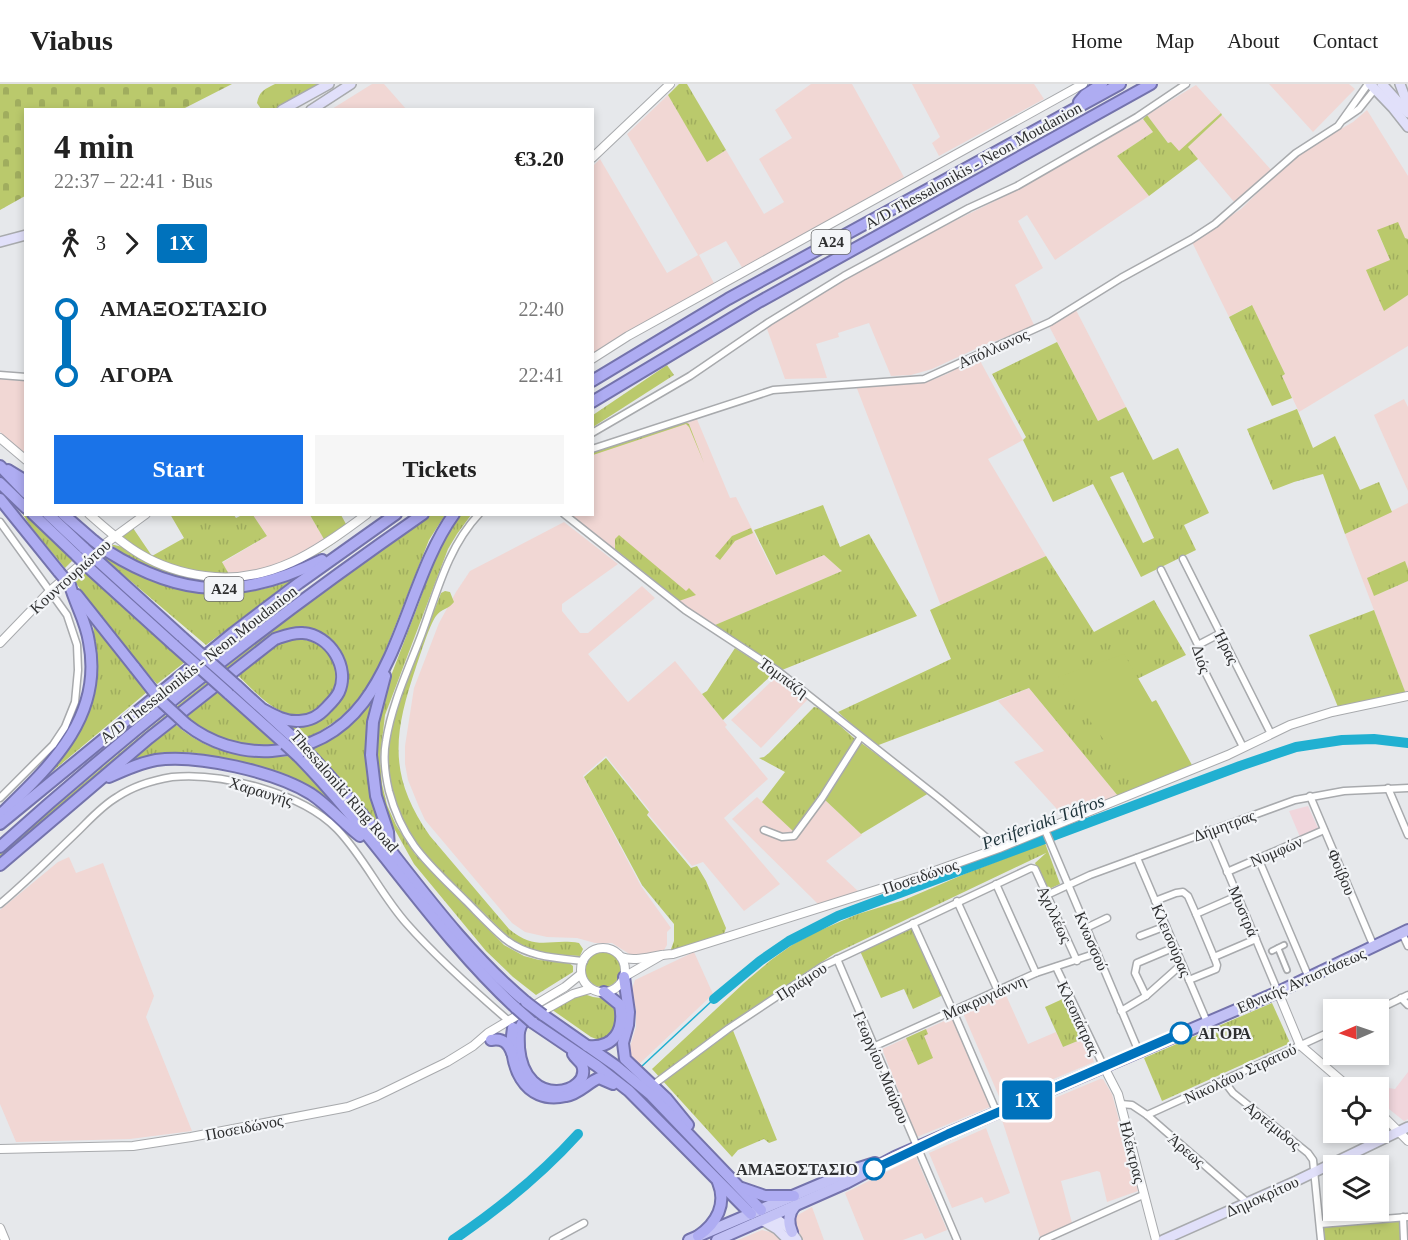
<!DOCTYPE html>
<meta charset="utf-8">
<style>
:root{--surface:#fff;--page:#f6f6f6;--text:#222;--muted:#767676;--line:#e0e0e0;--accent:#1a73e8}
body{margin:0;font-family:"Times New Roman",serif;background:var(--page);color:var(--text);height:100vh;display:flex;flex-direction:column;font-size:22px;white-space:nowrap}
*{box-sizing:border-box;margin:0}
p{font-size:20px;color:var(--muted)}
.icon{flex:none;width:33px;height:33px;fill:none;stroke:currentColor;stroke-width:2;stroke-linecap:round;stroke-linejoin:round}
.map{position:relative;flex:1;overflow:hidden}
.details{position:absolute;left:24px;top:24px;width:570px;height:408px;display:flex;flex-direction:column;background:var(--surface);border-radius:0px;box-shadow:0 3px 9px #0003}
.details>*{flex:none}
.badge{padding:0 12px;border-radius:4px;font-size:21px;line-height:39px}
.needle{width:39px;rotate:268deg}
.buttons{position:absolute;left:1323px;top:915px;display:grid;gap:12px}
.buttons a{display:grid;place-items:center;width:66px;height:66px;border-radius:0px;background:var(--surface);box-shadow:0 3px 9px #0003;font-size:30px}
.map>.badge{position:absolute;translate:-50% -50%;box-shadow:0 0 0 3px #fff}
.legs{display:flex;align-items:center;gap:9px;height:66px;padding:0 30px;font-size:20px}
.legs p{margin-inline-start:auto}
.head{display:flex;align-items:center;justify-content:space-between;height:102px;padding:0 30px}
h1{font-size:33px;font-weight:700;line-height:45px}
.button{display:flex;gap:12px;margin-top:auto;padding:12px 30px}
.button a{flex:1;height:69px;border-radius:0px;background:var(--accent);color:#fff;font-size:24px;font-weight:700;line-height:69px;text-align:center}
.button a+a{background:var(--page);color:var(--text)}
ul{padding:0 30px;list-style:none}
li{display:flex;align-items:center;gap:21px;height:66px;font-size:22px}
li i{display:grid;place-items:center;width:9px;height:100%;margin:0 8px;background:currentColor}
li i::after{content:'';width:15px;height:15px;margin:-8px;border:4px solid;border-radius:50%;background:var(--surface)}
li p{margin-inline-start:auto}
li:first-child i{background:linear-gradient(#0000 50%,currentColor 0)}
li:last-child i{background:linear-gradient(currentColor 50%,#0000 0)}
header{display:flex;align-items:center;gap:36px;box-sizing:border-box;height:84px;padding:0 30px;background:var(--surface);border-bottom:2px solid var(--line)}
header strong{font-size:28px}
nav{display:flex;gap:33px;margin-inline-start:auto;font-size:21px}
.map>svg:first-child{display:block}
.commercial{fill:#f1d7d4}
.education{fill:#f0d6dc}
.grass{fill:url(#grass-tufts);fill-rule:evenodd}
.cemetery{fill:url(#cemetery-stones)}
.pitch{fill:#bac96c}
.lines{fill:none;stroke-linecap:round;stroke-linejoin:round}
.stream{stroke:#21b0d1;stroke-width:1.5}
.river{stroke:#21b0d1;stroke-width:10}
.pedestrian-casing{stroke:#a8aaad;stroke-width:8}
.minor-casing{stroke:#a8aaad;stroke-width:9}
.tertiary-casing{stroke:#a8aaad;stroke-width:10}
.secondary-casing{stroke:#a8aaad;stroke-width:12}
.primary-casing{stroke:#7473ac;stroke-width:14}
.trunk-casing{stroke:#7473ac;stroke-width:14}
.pedestrian{stroke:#fff;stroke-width:4.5}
.minor{stroke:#fff;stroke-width:6}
.tertiary{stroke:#fff;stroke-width:8}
.secondary{stroke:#e1e0fa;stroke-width:9}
.primary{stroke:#c2c1f5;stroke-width:10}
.trunk{stroke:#aeacf2;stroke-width:10}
.trunk-bridge-casing{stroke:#7473ac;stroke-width:14;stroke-linecap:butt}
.trunk-bridge{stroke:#aeacf2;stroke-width:10}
.line-1-casing{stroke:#fff;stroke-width:14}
.line-1{stroke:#0072bc;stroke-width:9}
.stop-1-dot{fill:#fff;stroke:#0072bc;stroke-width:3}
.labels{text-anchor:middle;stroke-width:4.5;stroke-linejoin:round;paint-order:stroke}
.shield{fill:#f3f5f8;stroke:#696a6c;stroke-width:1.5}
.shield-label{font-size:15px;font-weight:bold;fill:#2e2f30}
.street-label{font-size:16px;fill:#2e2f30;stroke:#f3f5f8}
.stop-label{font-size:16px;font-weight:bold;fill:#2e2f30;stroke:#f3f5f8;text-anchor:start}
.water-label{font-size:18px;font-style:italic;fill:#1f343b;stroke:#f3f5f8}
</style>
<header>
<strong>Viabus</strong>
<nav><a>Home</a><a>Map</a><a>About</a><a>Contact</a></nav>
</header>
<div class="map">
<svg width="1408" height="1156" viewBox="0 0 1408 1156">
<defs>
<pattern id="grass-tufts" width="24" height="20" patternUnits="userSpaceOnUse" patternTransform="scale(1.5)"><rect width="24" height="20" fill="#bac96c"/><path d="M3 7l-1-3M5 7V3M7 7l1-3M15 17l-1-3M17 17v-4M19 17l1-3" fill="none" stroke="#a0ad5e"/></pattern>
<pattern id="cemetery-stones" width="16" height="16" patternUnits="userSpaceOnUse" patternTransform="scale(1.5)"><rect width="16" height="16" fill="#bac96c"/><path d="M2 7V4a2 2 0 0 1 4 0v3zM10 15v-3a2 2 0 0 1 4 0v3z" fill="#a0ad5e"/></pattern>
</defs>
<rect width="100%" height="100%" fill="#e6e8eb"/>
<g class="commercial">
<polygon points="372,0 384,0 406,25 332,25"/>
<polygon points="811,0 852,0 904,93 743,185 726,157 699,171 715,201 593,272 593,82 600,75 667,189 698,171 627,50 668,11 707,77 726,66 764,130 784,118 759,75 792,54 775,26"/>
<polygon points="912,0 1034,0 1044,15 939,72 932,59 940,53"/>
<polygon points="1269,0 1349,0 1355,5 1313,48"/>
<polygon points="1196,1 1221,29 1179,68 1171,58 1169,60 1147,31"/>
<polygon points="1367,26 1408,92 1408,155 1377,147 1390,176 1384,226 1408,211 1408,262 1299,328 1282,292 1285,290 1251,221 1229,233 1192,158 1241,125 1285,82 1308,64 1353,38"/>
<polygon points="1222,31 1272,87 1235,119 1188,63"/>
<polygon points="1143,35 1153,48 1117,72 1149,112 1055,176 1027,131 1018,137 1043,184 1015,201 1035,243 984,261 932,285 911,291 891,292 869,239 838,249 839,253 816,260 827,294 785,295 766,242 784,233 802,220 901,161 932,148 1005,112"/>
<polygon points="1076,226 1126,323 1098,337 1049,242"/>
<polygon points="978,273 1023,356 988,375 1046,472 941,522 856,302 929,297 947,290"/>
<polygon points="0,295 25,297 25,371 0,348"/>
<polygon points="1404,315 1408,323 1408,407 1374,331"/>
<polygon points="696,333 730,414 736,413 775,491 824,471 842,487 715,541 691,526 571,431 592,430 593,367"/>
<polygon points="1408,419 1408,485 1405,478 1374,512 1408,497 1408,609 1406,610 1345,450"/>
<polygon points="253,431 310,431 325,457 284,481 230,492 222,479 267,452"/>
<polygon points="564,438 618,480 562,520 562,527 580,549 588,549 642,502 655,514 588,570 628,618 675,577 723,636 727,641 725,643 768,695 724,734 780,800 744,827 703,778 692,782 648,730 650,727 606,672 583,692 641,802 671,844 667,848 667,861 664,866 658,869 634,873 612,859 595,859 577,854 547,853 525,848 512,839 425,736 419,723 408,696 405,680 405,662 414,604 439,539 456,508 470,487"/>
<polygon points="778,591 808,615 761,664 731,636"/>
<polygon points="1029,604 1118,712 1066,735 1014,678 1044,667 998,617"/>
<polygon points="757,713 794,748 824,715 862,751 826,777 859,808 819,821 732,735"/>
<polygon points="69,773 76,789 103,779 154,912 146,933 192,1047 130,1055 16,1058 0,1020 0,826 58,778"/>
<polygon points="694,868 713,910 636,983 630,976 629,966 636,943 636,926 631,908 635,896"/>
<polygon points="1005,909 1028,960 1056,948 1063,963 1085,954 1094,978 1001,1017 963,929"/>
<polygon points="953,933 992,1022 917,1053 882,965"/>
<polygon points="1100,995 1103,995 1112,1010 1138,1107 1107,1118 1100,1088 1097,1087 1061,1097 1072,1139 1040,1153 1002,1036"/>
<polygon points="986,1044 1010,1109 985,1119 982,1113 952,1124 929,1069"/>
<polygon points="916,1073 947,1146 925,1155 922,1149 903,1156 864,1156 845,1109"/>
<polygon points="812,1123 824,1156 803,1156 795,1140 796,1132"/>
<polygon points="762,1146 774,1149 782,1156 738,1156"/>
</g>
<g class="education">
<polygon points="1308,722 1318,744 1300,753 1289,727"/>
<polygon points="1408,988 1408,1035 1404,1037 1379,1017 1379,1008 1382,1003 1395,1005"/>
</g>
<g class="grass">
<path d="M275,0H322L276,25H261L257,19C259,7 265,5 275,0Z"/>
<polygon points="679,0 687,0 726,66 707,78 668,11"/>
<polygon points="1221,29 1222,31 1188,63 1198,75 1149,112 1117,72 1153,48 1143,35 1147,31 1168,59 1171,58 1179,67"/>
<polygon points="1398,138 1405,154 1408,155 1408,211 1384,227 1366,186 1390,176 1377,146"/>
<polygon points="1252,221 1285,290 1282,292 1292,314 1272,322 1229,233"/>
<path d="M1057,258L1098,337L1126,323L1153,376L1178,364L1209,429L1184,441L1196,466L1141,493L1093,400L1053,418L1023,356L1026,353L992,290ZM1123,388L1154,454L1143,459L1110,393Z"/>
<polygon points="667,281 674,291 593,343 593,331"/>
<polygon points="1297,325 1313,364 1335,352 1360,406 1379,398 1392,428 1345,450 1323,390 1294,398 1273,406 1247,345"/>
<polygon points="682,337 689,340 704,379 689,343 686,340 593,371 592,368"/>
<polygon points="823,421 840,463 869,450 917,532 782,586 715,541 842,487 824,471 776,491 754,446"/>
<polygon points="21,427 73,476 65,484 30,442"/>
<path d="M170,430L234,431L236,434L242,431H253L267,452L222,478L230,492C187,488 156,479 121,452L133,444L152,472L184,454Z"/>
<polygon points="310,431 341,431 346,440 325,457"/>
<path d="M430,431H445L429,456L377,588C360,619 337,640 305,655L286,639C295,638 305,640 313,638C337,632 349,601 344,579C340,554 311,539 288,545C265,550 236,579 217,594C143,653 72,714 0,775V770C139,651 280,535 430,431Z"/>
<polygon points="459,431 471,431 457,450 448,465 385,631 380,674 382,700 387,721 396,741 415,770 504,861 524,872 539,876 568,878 573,882 573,888 536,911 513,893 486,867 414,780 386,730 377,700 375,655 384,610 420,516 435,471"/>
<polygon points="751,444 753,449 735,457 720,476 715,472 732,452"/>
<path d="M73,445C131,490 176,518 253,507C267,505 280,500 293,496L206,561L87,460Z"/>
<path d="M346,451C328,464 308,478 288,486C228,510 160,500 110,460L123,463L139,474L167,487L194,495L223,497L310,473Z"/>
<polygon points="619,451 686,507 689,504 696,511 679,517 615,465 615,455"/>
<polygon points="1046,472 1094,548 1154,516 1186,571 1137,595 1139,704 1118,712 1029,604 876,662 838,628 951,575 930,526"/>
<polygon points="1405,477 1408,485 1408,497 1374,512 1367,494"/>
<polygon points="81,484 185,578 157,600 136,577 71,493"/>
<path d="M445,507L450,508L454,518C449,525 441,525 436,532C429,542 421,569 416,583C394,649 387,691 430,752L509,845C537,868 549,854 579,859L583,865L580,872L533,869L511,856L435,781L420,764L401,734L392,710L387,682V662L397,622L441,509Z"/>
<polygon points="1374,526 1406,610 1338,623 1309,551"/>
<polygon points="93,539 147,608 47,692 78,651 93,615 97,583"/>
<path d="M297,555C365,559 336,646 286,629C267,623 250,602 235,589L275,561Z"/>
<polygon points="735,564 774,589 723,636 702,610 707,607"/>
<path d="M216,606L276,661C241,663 210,655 184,631Z"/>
<path d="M373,615C367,646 364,675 370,705C372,718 378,730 380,742L313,664C338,654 356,636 373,615Z"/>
<polygon points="814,623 820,624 855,655 818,714 794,748 762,718 785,688 759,674 764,673 769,669"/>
<path d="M174,639C205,668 248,677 289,672L327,712L325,713C287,692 218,667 174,668C159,668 144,672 129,677Z"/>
<polygon points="606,674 649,728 647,731 691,784 697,782 706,797 726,844 724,850 670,868 674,857 674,840 642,801 584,693"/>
<polygon points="1045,759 1060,800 1047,806 1035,779 1046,769 834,870 730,939 777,1056 769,1059 764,1055 738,1066 732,1073 652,985 744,899 771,876 792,861 816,848 858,830 904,816 967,789"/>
<polygon points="912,843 943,911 913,925 904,905 881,914 860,867"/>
<circle cx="603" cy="885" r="18"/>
<path d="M581,909L593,913L608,915L616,924C616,941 613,963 591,953L551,925Z"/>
<polygon points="1067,913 1085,954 1063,963 1045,923"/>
<polygon points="1272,919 1290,959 1162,1017 1144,974"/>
<polygon points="926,945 928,950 924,952 933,974 918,981 906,954"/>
<polygon points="1401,1135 1402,1156 1323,1156 1322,1142"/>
</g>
<polygon class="cemetery" points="0,0 232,0 183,25 26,26 25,112 0,126"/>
<g class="pitch">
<polygon points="1124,570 1152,618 1156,616 1192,681 1139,704 1058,593"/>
<polygon points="860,658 929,709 861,750 824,715"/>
</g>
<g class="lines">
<polyline class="stream" points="641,983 714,915"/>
<g class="river">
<polyline points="714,915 760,877 789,857 838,832 1240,682 1296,663 1342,656 1374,655 1408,659"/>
<path d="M453,1156C499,1125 540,1092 578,1050"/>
</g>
<defs>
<g id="pedestrian">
<polyline points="1278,864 1287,886"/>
<polyline points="1272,867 1284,861"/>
</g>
<g id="minor">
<polyline points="1343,36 1359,25 1375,5"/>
<polyline points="0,291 26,293"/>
<polyline points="592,349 690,292 769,238 844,192 969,124 1017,102 1137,33 1186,0"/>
<polyline points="592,365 773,306 924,295 1050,238 1121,194 1192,155 1215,140 1296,69 1338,42 1368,0"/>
<path d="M479,430C448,463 437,508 422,549C409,584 392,619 386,657C383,673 385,690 389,707C403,760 429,780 466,817C479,830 491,843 505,855C528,873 555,874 584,877"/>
<polyline points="564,430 685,526 778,587 940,715 999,764"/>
<polyline points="0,438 67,531 77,561 78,586 75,618 65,643 53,661 0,714"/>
<polyline points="1183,475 1271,650"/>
<polyline points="1161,486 1198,561 1198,574 1243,663"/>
<polyline points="1198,561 1221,549"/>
<polyline points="1388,704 1408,751"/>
<polyline points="1310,712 1374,863"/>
<polyline points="764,746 782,753 794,752 822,714 860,654"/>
<polyline points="1045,746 1139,968"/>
<polyline points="1210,746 1278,908"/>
<polyline points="1137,774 1207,938"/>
<polyline points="1258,774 1309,894"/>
<polyline points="1227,788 1324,746"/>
<polyline points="996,800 1036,889"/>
<polyline points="1047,811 1090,791 1295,716 1344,707 1408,704"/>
<polyline points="1237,812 1196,830 1214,873 1256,855"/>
<polyline points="957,817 998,907"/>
<polyline points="1155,817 1176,809 1183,808 1188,812 1196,830"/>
<path d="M0,820C25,799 49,775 73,752C87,739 100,723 117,713C132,703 154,696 172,693C221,688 302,709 337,745C364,773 381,811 407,840C438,875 473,906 509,937"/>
<polyline points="913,839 953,927 997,1029"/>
<polyline points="1086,844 1107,834"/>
<polyline points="1402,849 1408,862"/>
<polyline points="1140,852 1166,842"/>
<polyline points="837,875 957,1156"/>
<polyline points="1056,883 1104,983"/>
<polyline points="1189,896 1216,885 1217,881 1214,873"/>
<polyline points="1146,912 1135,889 1137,879 1175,863"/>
<polyline points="1401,914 1408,921"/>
<polyline points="1377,926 1408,911"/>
<polyline points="1121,927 1146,912 1182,880"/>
<polyline points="873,963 1036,889 1097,869"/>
<polyline points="1224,997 1233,1009 1308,1069 1313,1076 1321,1156"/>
<polyline points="657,998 728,945 823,882 1031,784 1035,785 1077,877"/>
<polyline points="1121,1020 1132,1021 1147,1031 1248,1119"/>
<polyline points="1147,1031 1334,946"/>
<polyline points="1403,1133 1404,1156"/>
<polyline points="1320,1140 1408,1133"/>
<polyline points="553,1156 584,1139"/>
<polyline points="1043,1156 1143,1111"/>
</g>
<g id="tertiary">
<polyline points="592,74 670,0"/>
<polyline points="592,275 628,252 1083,0"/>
<polyline points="0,354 26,376"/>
<path d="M89,430C105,444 121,459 140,470C160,482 182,489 205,492C269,501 318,467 367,430"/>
<polyline points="98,465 146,430"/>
<polyline points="0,559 51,506 87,475"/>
<circle cx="603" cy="886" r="22"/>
<path d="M621,873C637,879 655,870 673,870L921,792L999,764L1228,671L1290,641L1332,628L1408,612"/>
<polyline points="624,893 662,871"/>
<polyline points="1278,908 1300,961 1350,1004"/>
<polyline points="525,937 573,910 590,905"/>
<polyline points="1104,983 1118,1010 1156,1156"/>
<polyline points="1378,1027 1408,1057"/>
<polyline points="0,1065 133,1062 191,1053 348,1023 377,1012 447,978 473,962 488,949 565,903 581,890"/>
<polyline points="0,1144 5,1156"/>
</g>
<g id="secondary">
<polyline points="1370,0 1393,24 1408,43"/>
<polyline points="1382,0 1408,29"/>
<polyline points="1400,0 1408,22"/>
<polyline points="282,26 329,0"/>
<polyline points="311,26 351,0"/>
<polyline points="0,158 26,151"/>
<polyline points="772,1132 789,1144 797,1156"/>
<polyline points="763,1137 777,1145 788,1156"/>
<polyline points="1163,1156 1296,1097 1408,1043"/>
</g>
<g id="primary">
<path d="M792,1148C788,1139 788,1130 795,1122"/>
<polyline points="689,1156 856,1085 875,1079"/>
<polyline points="717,1156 846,1099 895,1073 952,1048 1278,908 1408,846"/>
</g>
<g id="trunk">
<polyline points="1079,18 1085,11 1102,0"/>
<polyline points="592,297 728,215 1120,0"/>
<polyline points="592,318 757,219 1151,0"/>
<polyline points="0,382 26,409"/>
<polyline points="8,386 26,397"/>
<polyline points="0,399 26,424"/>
<polyline points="0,415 59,488"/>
<polyline points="33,430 77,472"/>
<polyline points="48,430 85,465"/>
<polyline points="63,430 94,457"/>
<path d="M107,467C183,515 243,515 322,476"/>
<polyline points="97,476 183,554"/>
<polyline points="89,484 174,561"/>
<polyline points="77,511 135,584"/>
<polyline points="385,592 373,638 371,671 376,712 388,748 389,764"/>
<polyline points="237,602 297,657"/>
<polyline points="228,609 285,660"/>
<path d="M186,640C210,659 241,669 272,667C398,659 396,510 454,430"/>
<path d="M308,669C385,748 441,847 526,918"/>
<path d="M298,672C376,752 434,848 516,924"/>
<path d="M109,693C124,686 140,679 156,676C197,670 276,688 311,710C329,722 343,739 360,752"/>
<path d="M0,731C49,683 104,634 89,558C86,537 75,520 70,501"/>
<polyline points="0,740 233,549 299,499 396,430"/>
<path d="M0,763C133,643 276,532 423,430"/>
<path d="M0,781L149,654L275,555C284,552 293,548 303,549C330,551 350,583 339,608C336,614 332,618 327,623C320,631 311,637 299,637C286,638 275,632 264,626"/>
<polyline points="624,893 629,928 628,941 623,959 625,975 666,1014 688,1041"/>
<polyline points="543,931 616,982 651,1011 761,1126"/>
<path d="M524,937C517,946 519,953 519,964C525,1028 593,1009 582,981C580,977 575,974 573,970"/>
<polyline points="532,938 597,982 629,1007 751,1130"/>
<path d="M513,944C507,979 523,1022 566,1012C579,1010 587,999 599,994L613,1000"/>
<path d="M491,956C502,954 508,958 512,969"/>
<path d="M587,962C614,965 625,946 620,921L604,908"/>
<polyline points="742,1104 765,1112 794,1112"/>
<path d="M698,1152C717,1139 727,1120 718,1098"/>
</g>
</defs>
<use href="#pedestrian" class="pedestrian-casing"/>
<use href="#minor" class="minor-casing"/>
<use href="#tertiary" class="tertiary-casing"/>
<use href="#secondary" class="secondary-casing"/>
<use href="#primary" class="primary-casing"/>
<use href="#trunk" class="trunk-casing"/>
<use href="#pedestrian" class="pedestrian"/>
<use href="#minor" class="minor"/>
<use href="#tertiary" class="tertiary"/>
<use href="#secondary" class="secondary"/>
<use href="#primary" class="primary"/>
<use href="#trunk" class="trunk"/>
<defs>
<g id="trunk-bridge">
<polyline points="94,457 107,467"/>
<polyline points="85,465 97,476"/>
<polyline points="77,472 89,484"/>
<polyline points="59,488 70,501"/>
<polyline points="183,554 237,602"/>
<polyline points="174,561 228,609"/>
<polyline points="135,584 161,617 186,640"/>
<polyline points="297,657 308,669"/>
<polyline points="285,660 298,672"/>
<polyline points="526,918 543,931"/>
<polyline points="516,924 532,938"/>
</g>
</defs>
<use href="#trunk-bridge" class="trunk-bridge-casing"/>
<use href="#trunk-bridge" class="trunk-bridge"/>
</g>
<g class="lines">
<defs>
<polyline id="line-1" points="874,1085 948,1050 1181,949"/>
</defs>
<use href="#line-1" class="line-1-casing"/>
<use href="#line-1" class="line-1"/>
</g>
<g class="stop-1-dot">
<circle cx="1181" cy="949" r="10"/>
<circle cx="874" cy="1085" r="10"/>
</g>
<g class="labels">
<g class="shield">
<rect x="811.5" y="146" width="39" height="24" rx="4.5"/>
<rect x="204.5" y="493" width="39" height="24" rx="4.5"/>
</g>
<g class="shield-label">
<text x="831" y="163">Α24</text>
<text x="224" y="510">Α24</text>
</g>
<g class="street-label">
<text transform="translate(973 81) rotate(-29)" y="6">A/D Thessalonikis - Neon Moudanion</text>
<text transform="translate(993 264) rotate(-24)" y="6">Απόλλωνος</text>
<text transform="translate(70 492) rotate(-42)" y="6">Κουντουριώτου</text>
<text transform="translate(1227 563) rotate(63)" y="6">Ήρας</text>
<text transform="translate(1202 575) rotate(72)" y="6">Διός</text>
<text transform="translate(198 580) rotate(-38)" y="6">A/D Thessalonikis - Neon Moudanion</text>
<text transform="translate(784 593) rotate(36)" y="6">Τομπάζη</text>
<text transform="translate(261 707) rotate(17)" y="6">Χαραυγής</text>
<text transform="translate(345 707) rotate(49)" y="6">Thessaloniki Ring Road</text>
<text transform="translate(1224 741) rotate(-20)" y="6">Δήμητρας</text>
<text transform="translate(1276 767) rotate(-23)" y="6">Νυμφών</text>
<text transform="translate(1342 788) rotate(67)" y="6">Φοίβου</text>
<text transform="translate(920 792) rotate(-19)" y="6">Ποσειδώνος</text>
<text transform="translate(1244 827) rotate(67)" y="6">Μυστρά</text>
<text transform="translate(1055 830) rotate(65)" y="6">Αχιλλέως</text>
<text transform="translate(1172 856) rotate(67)" y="6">Κλεισούρας</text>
<text transform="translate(1092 857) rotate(67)" y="6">Κνωσσού</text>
<text transform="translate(1301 896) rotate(-24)" y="6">Εθνικής Αντιστάσεως</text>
<text transform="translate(801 897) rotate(-33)" y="6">Πριάμου</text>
<text transform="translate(984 913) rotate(-24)" y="6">Μακρυγιάννη</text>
<text transform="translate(1079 934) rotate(65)" y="6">Κλεοπάτρας</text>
<text transform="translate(882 983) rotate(67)" y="6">Γεωργίου Μαύρου</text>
<text transform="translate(1240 989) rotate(-25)" y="6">Νικολάου Στρατού</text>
<text transform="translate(1273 1041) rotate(39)" y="6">Αρτέμιδος</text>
<text transform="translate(244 1043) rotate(-11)" y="6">Ποσειδώνος</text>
<text transform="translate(1187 1066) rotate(41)" y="6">Άρεως</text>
<text transform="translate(1133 1068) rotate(76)" y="6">Ηλέκτρας</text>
<text transform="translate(1262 1112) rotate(-24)" y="6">Δημοκρίτου</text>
</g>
<g class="stop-label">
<text x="1198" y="955">ΑΓΟΡΑ</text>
<text x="858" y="1091" text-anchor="end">ΑΜΑΞΟΣΤΑΣΙΟ</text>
</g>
<g class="water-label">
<text transform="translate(1043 738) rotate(-20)" y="6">Periferiakí Táfros</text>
</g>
</g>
</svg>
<div class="buttons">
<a><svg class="needle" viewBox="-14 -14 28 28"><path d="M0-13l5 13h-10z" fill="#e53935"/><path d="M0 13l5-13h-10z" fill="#767676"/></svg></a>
<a><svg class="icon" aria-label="locate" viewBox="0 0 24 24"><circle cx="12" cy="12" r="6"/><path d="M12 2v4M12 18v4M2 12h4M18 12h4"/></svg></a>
<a><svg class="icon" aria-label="layers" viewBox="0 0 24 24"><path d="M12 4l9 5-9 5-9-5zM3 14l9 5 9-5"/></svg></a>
</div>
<b class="badge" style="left:1027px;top:1016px;background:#0072bc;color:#fff">1Χ</b>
<section class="details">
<div class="head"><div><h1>4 min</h1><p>22:37 – 22:41 · Bus</p></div><b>€3.20</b></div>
<div class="legs"><svg class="icon" aria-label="walk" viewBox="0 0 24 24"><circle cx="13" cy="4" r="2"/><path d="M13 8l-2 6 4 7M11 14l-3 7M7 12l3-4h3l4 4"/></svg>3<svg class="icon" aria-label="forward" viewBox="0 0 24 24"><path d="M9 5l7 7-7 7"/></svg><b class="badge" style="background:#0072bc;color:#fff">1Χ</b></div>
<ul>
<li><i style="color:#0072bc"></i><b>ΑΜΑΞΟΣΤΑΣΙΟ</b><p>22:40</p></li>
<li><i style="color:#0072bc"></i><b>ΑΓΟΡΑ</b><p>22:41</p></li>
</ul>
<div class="button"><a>Start</a><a>Tickets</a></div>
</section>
</div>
